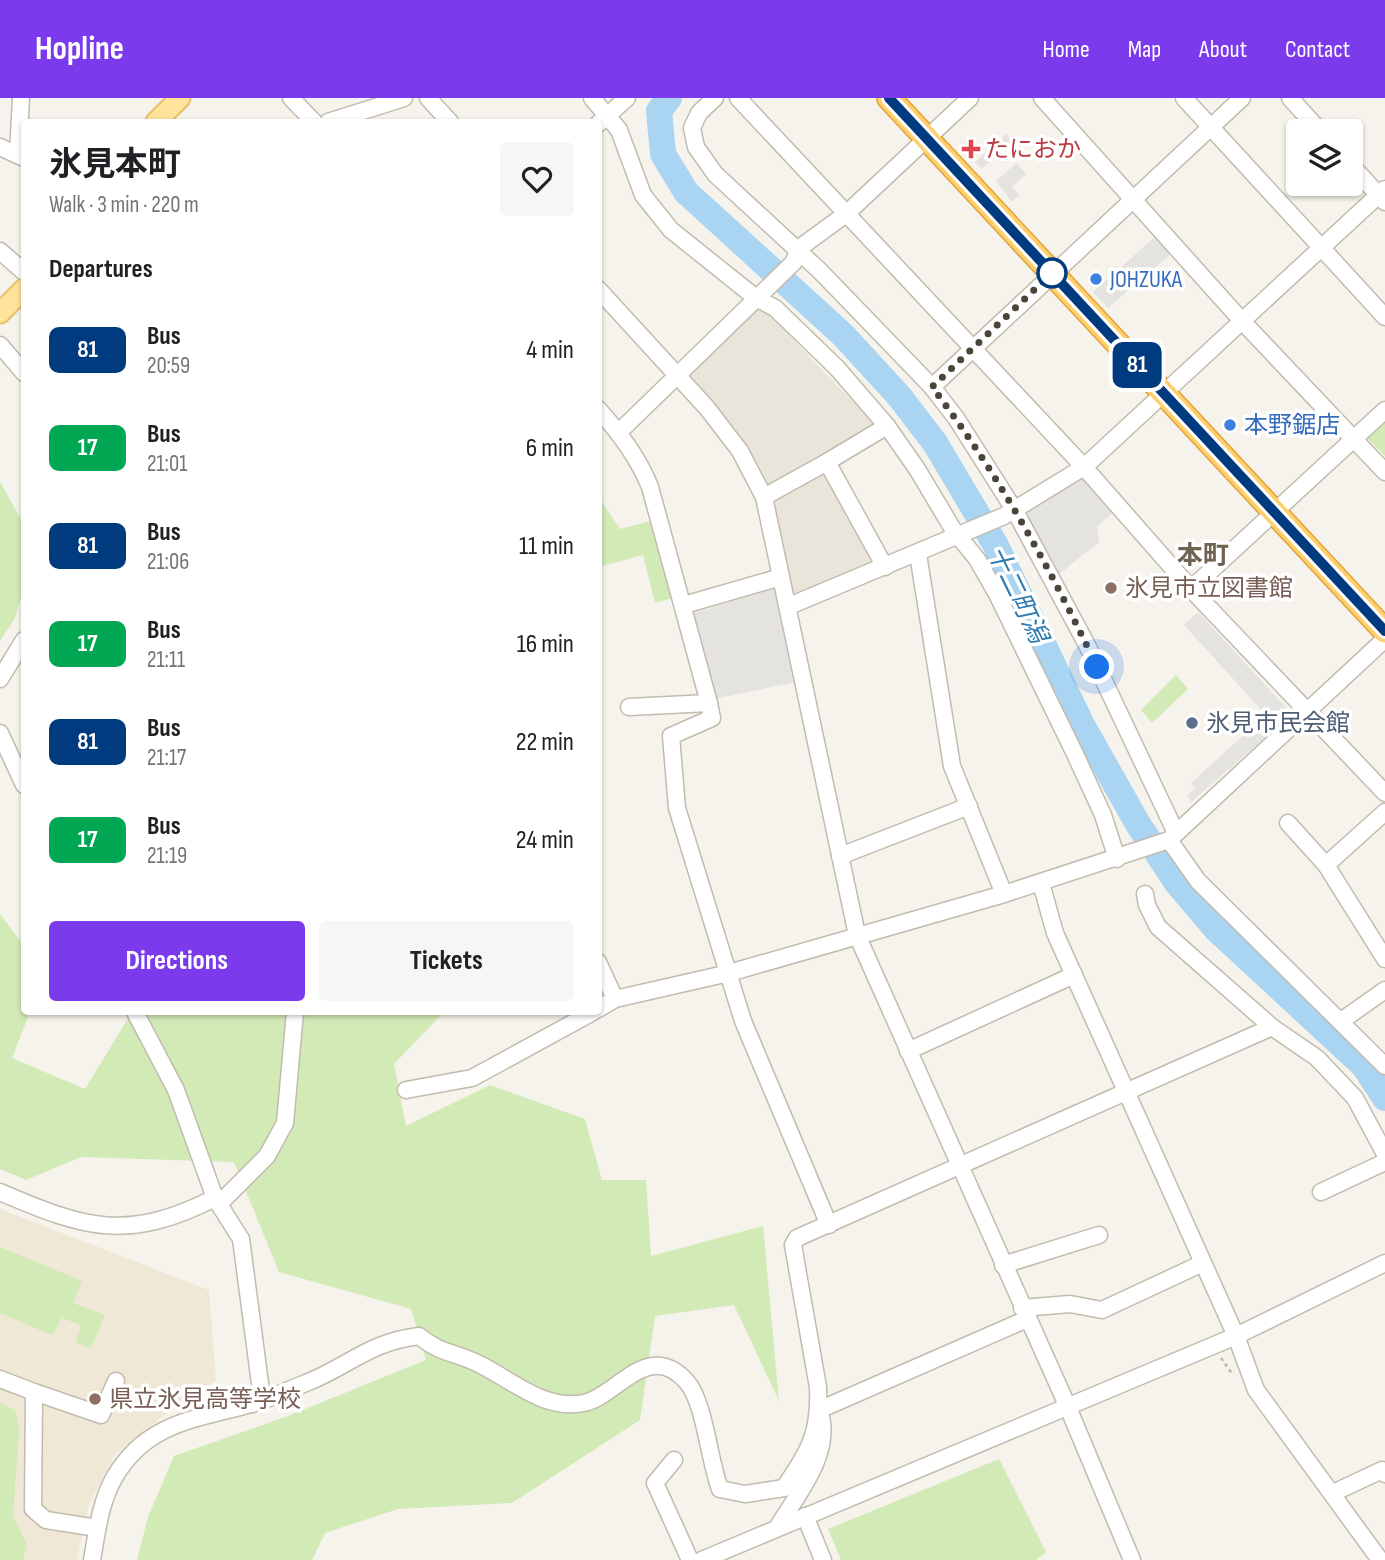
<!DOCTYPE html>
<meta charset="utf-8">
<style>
:root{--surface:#fff;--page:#f6f6f6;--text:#202124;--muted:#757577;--accent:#7c3aed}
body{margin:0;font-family:"Sofia Sans Condensed","Noto Sans JP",sans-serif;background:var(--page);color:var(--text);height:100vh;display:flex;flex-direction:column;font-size:26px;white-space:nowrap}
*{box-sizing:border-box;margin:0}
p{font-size:23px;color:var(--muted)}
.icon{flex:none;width:38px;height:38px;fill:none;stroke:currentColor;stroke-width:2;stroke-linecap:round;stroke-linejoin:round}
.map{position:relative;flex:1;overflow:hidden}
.drawer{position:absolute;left:21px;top:21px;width:581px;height:896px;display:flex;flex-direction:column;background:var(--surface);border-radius:7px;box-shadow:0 2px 5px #0004}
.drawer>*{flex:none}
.badge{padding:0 14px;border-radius:10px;font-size:24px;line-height:46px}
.controls{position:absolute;left:1286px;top:21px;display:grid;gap:14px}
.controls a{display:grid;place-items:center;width:77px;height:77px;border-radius:7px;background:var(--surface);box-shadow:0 2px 5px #0004;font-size:35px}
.you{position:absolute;width:35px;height:35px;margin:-18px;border:5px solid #fff;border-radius:50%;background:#1a73e8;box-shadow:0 0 0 10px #1a73e833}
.map>.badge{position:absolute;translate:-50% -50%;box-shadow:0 0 0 4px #fff}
h2{padding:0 28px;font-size:26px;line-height:63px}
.round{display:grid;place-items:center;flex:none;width:74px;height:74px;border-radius:7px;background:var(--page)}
.overview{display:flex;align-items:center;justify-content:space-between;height:119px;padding:0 28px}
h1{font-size:33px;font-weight:700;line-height:52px}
.action{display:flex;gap:14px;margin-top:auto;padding:14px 28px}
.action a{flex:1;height:80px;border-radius:7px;background:var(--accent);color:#fff;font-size:28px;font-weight:700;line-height:80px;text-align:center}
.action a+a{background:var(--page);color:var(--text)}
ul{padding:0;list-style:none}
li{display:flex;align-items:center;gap:21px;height:98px;padding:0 28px}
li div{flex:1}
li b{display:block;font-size:26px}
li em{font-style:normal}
li .badge{min-width:77px;font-weight:700;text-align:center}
header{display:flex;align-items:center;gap:42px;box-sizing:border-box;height:98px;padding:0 35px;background:var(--accent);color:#fff}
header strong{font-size:33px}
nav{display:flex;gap:38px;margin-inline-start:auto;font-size:24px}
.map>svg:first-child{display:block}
.residential{fill:#eae5da}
.education{fill:#efe8d6}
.green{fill:#d2eab5}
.parking{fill:#e5e3e0}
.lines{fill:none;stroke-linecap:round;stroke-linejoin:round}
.river{stroke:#a9d4f2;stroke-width:26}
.minor-casing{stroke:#c2bbae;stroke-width:19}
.major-casing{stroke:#e6c16a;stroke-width:23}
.highway-casing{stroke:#e0a43c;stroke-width:26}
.path{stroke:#c4b79f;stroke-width:2.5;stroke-dasharray:3.5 3.5;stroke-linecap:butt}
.minor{stroke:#fff;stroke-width:16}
.major{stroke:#ffe39c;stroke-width:19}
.highway{stroke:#ffcf6e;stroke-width:23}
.line-casing{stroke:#fff;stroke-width:16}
.line{stroke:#003b80;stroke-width:10}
.walk{stroke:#4b4439;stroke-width:7;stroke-dasharray:0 12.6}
.health-dot{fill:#e0444e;stroke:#fff;stroke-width:2.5}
.stop-dot{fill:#fff;stroke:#003b80;stroke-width:3.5}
.shop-dot{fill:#3f7fe0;stroke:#fff;stroke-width:2.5}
.education-dot{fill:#8d6e63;stroke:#fff;stroke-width:2.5}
.service-dot{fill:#5c6f8a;stroke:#fff;stroke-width:2.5}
.labels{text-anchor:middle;stroke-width:7;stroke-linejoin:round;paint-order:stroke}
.health-label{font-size:24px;fill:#be3a42;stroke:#fff;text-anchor:start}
.shop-label{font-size:24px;fill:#366cbe;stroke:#fff;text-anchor:start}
.education-label{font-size:24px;fill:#785e54;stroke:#fff;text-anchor:start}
.service-label{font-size:24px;fill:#4e5e75;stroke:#fff;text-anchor:start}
.neighbourhood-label{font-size:26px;font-weight:bold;fill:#6e6250;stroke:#fff}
.water-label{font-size:26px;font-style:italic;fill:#2e7ab2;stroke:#fff}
</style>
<header>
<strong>Hopline</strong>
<nav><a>Home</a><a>Map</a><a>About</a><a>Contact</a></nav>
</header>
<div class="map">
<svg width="1385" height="1462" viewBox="0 0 1385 1462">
<rect width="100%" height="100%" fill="#f6f3ec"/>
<g class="residential">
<polygon points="760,207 878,330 768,395 688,280"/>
<polygon points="825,367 880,468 793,504 768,400"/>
</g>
<polygon class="education" points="0,1111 209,1192 216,1283 163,1318 115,1356 89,1407 77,1462 0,1462"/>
<g class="green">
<polygon points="1385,321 1385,358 1366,339"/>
<polygon points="0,384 24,426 24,489 15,520 0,543"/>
<polygon points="598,398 620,431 651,423 676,499 655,505 643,457 599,469"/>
<polygon points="1176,577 1188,591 1152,625 1141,612"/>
<polygon points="0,816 24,848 24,914 30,914 12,960 85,991 132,914 444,914 394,966 406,1028 490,987 585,1021 602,1082 646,1082 651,1158 763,1128 779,1303 734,1207 655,1218 640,1322 512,1405 398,1411 325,1435 312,1462 137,1462 148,1419 174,1358 288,1318 426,1262 411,1211 279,1174 234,1064 81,1059 26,1082 0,1071"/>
<polygon points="0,1149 82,1183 73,1205 105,1217 91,1250 76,1245 81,1227 62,1220 52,1237 0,1215"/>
<polygon points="0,1305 16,1312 19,1333 13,1418 27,1447 23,1462 0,1462"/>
<polygon points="999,1361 1046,1454 1036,1462 841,1462 828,1431"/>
</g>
<g class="parking">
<polygon points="1006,36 1012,43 982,71 975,64"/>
<polygon points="1016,65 1026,76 1012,89 1019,97 1012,104 996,83"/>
<polygon points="1156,138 1172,155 1108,210 1093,194"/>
<polygon points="1085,377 1116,412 1097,428 1099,444 1057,478 1022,413"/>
<polygon points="775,490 796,584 714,601 691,516"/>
<polygon points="1198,514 1292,616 1191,704 1187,698 1195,690 1191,685 1266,617 1184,527"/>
</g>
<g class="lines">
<polyline class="river" points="669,0 659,13 663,56 686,94 843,237 899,298 935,345 995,446 1082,627 1138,726 1177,785 1217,832 1364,968 1385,1000"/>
<defs>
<g id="minor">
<polyline points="291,0 314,24"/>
<polyline points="428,0 450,24"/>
<polyline points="592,0 619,32 643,97 671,132 756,200 775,210 837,270 887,328 917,371 954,433 977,461 997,496 1075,656 1103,717 1117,761"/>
<polyline points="715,0 699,15 692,30 696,49 715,76 820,173 932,289 956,320 1015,413 1087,547 1176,735"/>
<polyline points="738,0 1084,369 1191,491 1385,695"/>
<polyline points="1042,0 1242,223 1385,374"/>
<polyline points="1184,0 1385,219"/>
<polyline points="1290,0 1320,33"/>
<polyline points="328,24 404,0"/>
<polyline points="598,26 627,0"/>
<polyline points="0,49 24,60"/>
<polyline points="18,57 21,0"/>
<polyline points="1351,67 1385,104"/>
<polyline points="0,153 24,174"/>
<polyline points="598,191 707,310 740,353 764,399 857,837 1067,1307 1132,1462"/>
<polyline points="0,247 24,275"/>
<polyline points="932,289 1242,0"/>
<path d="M598,311C620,335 638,359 650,389L709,605L712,620L671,638L677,710L743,923L829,1127"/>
<polyline points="619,334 794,164 798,151 846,116 970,0"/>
<polyline points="827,364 887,328"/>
<polyline points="764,399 827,364 885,469"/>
<polyline points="918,456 952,668 1004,796"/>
<polyline points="1191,491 1385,312"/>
<polyline points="684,507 781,479"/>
<polyline points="789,508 1004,418 1084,369 1385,91"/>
<polyline points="0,581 24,542"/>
<polyline points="629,609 709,605"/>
<polyline points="0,635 24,687"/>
<polyline points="1385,714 1326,767 1385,861"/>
<polyline points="1288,725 1326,767"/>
<polyline points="1169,742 1198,783 1385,968"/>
<polyline points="840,758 969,708"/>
<polyline points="1041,785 1055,835 1236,1238 1256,1292 1380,1462"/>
<polyline points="1145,796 1147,807 1158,829 1272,929 1317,960 1355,1000 1385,1056"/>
<polyline points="598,864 615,901"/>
<polyline points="598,911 615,901 729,875 1004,796 1169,742 1385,541"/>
<polyline points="135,914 176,992 215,1100 241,1141 261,1293 252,1306"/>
<polyline points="1341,923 1385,892"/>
<polyline points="908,953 1074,877"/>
<polyline points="406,992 472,980 593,914"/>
<path d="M0,1094C86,1131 127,1144 215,1100"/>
<polyline points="1321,1094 1385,1064"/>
<polyline points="219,1106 267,1058 285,1025 295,914"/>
<polyline points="1003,1167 1099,1137"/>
<polyline points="1022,1210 1070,1206 1102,1212 1203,1165"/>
<polyline points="0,1281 34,1294 33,1411 46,1422 97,1430"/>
<polyline points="34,1294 101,1317 116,1283"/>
<polyline points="674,1362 655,1385 690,1462"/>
<polyline points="1333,1395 1382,1372 1385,1376"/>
<polyline points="805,1418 823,1462"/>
<path d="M777,1430C798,1395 834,1354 819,1312L1027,1221"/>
<path d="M92,1462C97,1434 100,1405 114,1380C146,1324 197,1321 251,1306C270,1301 288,1292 306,1285C349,1268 369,1244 419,1238C442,1257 457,1254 481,1267C513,1283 545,1313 584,1305C617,1298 649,1240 687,1284C705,1305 709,1363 720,1391L745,1396L784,1390C809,1352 820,1337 818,1289L793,1147L797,1140L1272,929"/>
<polyline points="702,1462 1236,1238 1385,1165"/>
</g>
<g id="major">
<polyline points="156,24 180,0"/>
<polyline points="0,215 24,191"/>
</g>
<polyline id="highway" points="889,0 1385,533"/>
</defs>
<use href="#minor" class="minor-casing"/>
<use href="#major" class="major-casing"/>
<use href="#highway" class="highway-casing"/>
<polyline class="path" points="1221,1260 1233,1277"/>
<use href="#minor" class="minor"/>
<use href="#major" class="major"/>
<use href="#highway" class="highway"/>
</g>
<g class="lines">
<defs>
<polyline id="line" points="889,0 1385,533"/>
</defs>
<use href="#line" class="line-casing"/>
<use href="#line" class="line"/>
<path class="walk" d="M1052,175L932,289C996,372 1052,473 1097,569"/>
</g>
<path class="health-dot" d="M967.5 40.5h7v7h7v7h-7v7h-7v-7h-7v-7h7z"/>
<circle class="stop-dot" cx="1052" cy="175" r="14"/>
<g class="shop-dot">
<circle cx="1096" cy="181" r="7"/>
<circle cx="1230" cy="327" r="7"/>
</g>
<g class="education-dot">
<circle cx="1111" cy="490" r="7"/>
<circle cx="95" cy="1301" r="7"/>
</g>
<circle class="service-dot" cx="1192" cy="625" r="7"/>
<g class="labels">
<g class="health-label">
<text x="985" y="59">たにおか</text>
</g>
<g class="shop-label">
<text x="1110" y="189">JOHZUKA</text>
<text x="1244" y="335">本野鋸店</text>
</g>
<g class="education-label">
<text x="1125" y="498">氷見市立図書館</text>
<text x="109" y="1309">県立氷見高等学校</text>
</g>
<g class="service-label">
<text x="1206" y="633">氷見市民会館</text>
</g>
<g class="neighbourhood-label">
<text x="1203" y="466">本町</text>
</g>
<g class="water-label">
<text transform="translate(1018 496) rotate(64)" y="9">十二町潟</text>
</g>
</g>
</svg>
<div class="controls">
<a><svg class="icon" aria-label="layers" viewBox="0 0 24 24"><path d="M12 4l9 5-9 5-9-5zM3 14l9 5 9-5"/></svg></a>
</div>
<div class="you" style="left:1097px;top:569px"></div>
<b class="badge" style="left:1137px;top:267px;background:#003b80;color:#fff">81</b>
<section class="drawer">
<div class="overview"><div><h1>氷見本町</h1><p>Walk · 3 min · 220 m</p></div><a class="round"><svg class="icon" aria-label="heart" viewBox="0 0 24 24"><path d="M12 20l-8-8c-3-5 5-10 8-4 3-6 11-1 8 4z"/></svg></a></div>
<h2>Departures</h2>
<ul>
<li><span class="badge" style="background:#003b80;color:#fff">81</span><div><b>Bus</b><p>20:59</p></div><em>4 min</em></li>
<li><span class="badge" style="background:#00a651;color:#fff">17</span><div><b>Bus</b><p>21:01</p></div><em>6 min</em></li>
<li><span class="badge" style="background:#003b80;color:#fff">81</span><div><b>Bus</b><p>21:06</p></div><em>11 min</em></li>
<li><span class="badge" style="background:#00a651;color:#fff">17</span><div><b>Bus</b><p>21:11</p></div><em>16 min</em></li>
<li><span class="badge" style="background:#003b80;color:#fff">81</span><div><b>Bus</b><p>21:17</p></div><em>22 min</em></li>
<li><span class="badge" style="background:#00a651;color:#fff">17</span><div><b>Bus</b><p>21:19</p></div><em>24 min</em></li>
</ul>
<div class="action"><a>Directions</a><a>Tickets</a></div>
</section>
</div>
